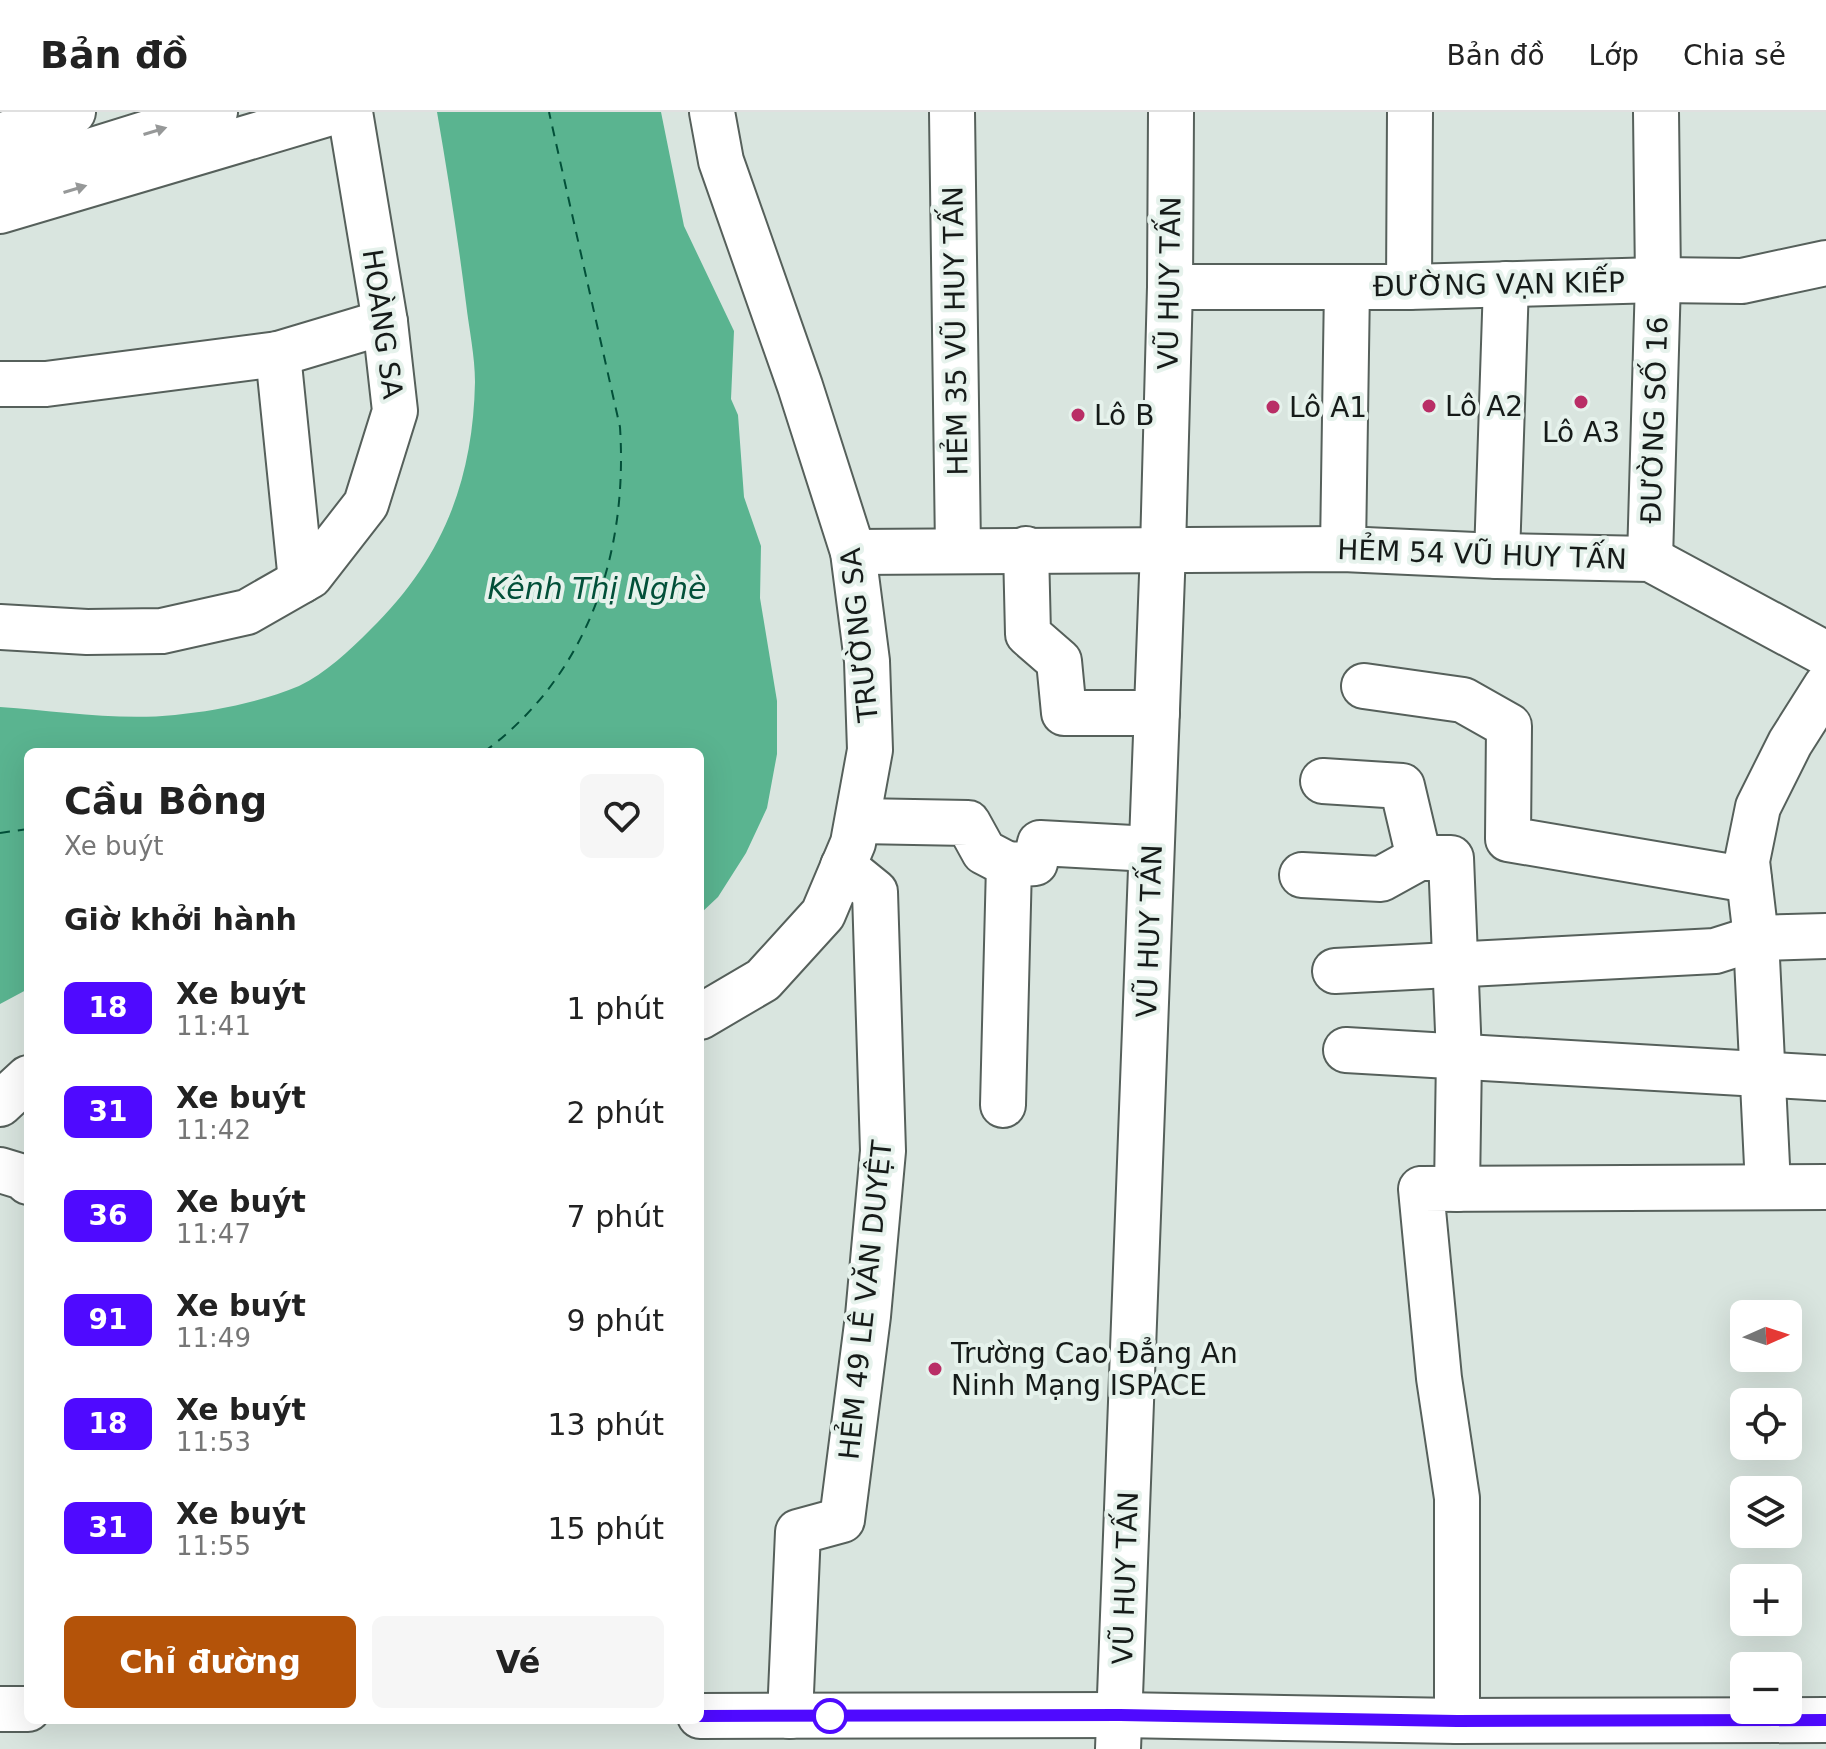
<!DOCTYPE html>
<html lang="vi">
<meta charset="utf-8">
<style>
:root{--surface:#fff;--page:#f6f6f6;--text:#222;--muted:#767676;--line:#e0e0e0;--accent:#b45309}
body{margin:0;font-family:"DejaVu Sans",sans-serif;background:var(--page);color:var(--text);height:100vh;display:flex;flex-direction:column;font-size:30px;white-space:nowrap}
*{box-sizing:border-box;margin:0}
p{font-size:26px;color:var(--muted)}
.icon{flex:none;width:44px;height:44px;fill:none;stroke:currentColor;stroke-width:2;stroke-linecap:round;stroke-linejoin:round}
.map{position:relative;flex:1;overflow:hidden}
.sheet{position:absolute;left:24px;top:636px;width:680px;height:976px;display:flex;flex-direction:column;background:var(--surface);border-radius:12px;box-shadow:0 8px 32px #0002}
.sheet>*{flex:none}
.badge{padding:0 16px;border-radius:12px;font-size:28px;line-height:52px}
.needle{width:52px;rotate:87deg}
.tools{position:absolute;left:1730px;top:1188px;display:grid;gap:16px}
.tools a{display:grid;place-items:center;width:72px;height:72px;border-radius:12px;background:var(--surface);box-shadow:0 8px 32px #0002;font-size:40px}
.map>.badge{position:absolute;translate:-50% -50%;box-shadow:0 0 0 4px #fff}
h2{padding:0 40px;font-size:30px;line-height:72px}
.round{display:grid;place-items:center;flex:none;width:84px;height:84px;border-radius:12px;background:var(--page)}
.head{display:flex;align-items:center;justify-content:space-between;height:136px;padding:0 40px}
h1{font-size:38px;font-weight:700;line-height:60px}
.button{display:flex;gap:16px;margin-top:auto;padding:16px 40px}
.button a{flex:1;height:92px;border-radius:12px;background:var(--accent);color:#fff;font-size:32px;font-weight:700;line-height:92px;text-align:center}
.button a+a{background:var(--page);color:var(--text)}
ul{padding:0;list-style:none}
li{display:flex;align-items:center;gap:24px;height:104px;padding:0 40px}
li div{flex:1}
li b{display:block;font-size:30px}
li em{font-style:normal}
li .badge{min-width:88px;font-weight:700;text-align:center}
header{display:flex;align-items:center;gap:48px;box-sizing:border-box;height:112px;padding:0 40px;background:var(--surface);border-bottom:2px solid var(--line)}
header strong{font-size:38px}
nav{display:flex;gap:44px;margin-inline-start:auto;font-size:28px}
.map>svg:first-child{display:block}
.water{fill:#5ab490}
.lines{fill:none;stroke-linecap:round;stroke-linejoin:round}
.ferry{stroke:#025039;stroke-width:2;stroke-dasharray:10 8;stroke-linecap:butt}
.minor-casing{stroke:#56605b;stroke-width:48}
.major-casing{stroke:#56605b;stroke-width:48}
.minor{stroke:#fff;stroke-width:44}
.major{stroke:#fff;stroke-width:44}
.oneway{fill:#969898}
.line-casing{stroke:#fff;stroke-width:18}
.line{stroke:#4f0aff;stroke-width:12}
.poi-dot{fill:#b92e66;stroke:#e6f2ec;stroke-width:3}
.stop-dot{fill:#fff;stroke:#4f0aff;stroke-width:4}
.labels{text-anchor:middle;stroke-width:8;stroke-linejoin:round;paint-order:stroke}
.street-label{font-size:28px;fill:#161b19;stroke:#e6f2ec}
.poi-label{font-size:28px;fill:#161b19;stroke:#e6f2ec;text-anchor:start}
.water-label{font-size:30px;font-style:italic;fill:#025039;stroke:#e6f2ec}
</style>
<header>
<strong>Bản đồ</strong>
<nav><a>Bản đồ</a><a>Lớp</a><a>Chia sẻ</a></nav>
</header>
<div class="map">
<svg width="1826" height="1637" viewBox="0 0 1826 1637">
<rect width="100%" height="100%" fill="#d9e5df"/>
<path class="water" d="M437,0H661L684,114L734,219L731,287L738,303L744,385L761,434L760,486L777,589V642L767,696L746,741L718,785L700,802V640H28V877L0,892V595C57,599 118,609 175,603C216,599 261,590 299,574C326,561 349,539 370,518C442,448 473,370 475,270C475,244 469,217 466,191C458,127 448,64 437,0Z"/>
<g class="lines">
<g class="ferry">
<path d="M484,640C589,562 628,441 620,315L549,0"/>
<polyline points="0,721 28,717"/>
</g>
<defs>
<g id="minor">
<polyline points="952,0 958,437"/>
<polyline points="0,24 73,0"/>
<polyline points="0,67 215,0"/>
<polyline points="0,99 334,0"/>
<polyline points="1170,175 1409,175 1658,168 1742,169 1826,151"/>
<polyline points="1409,175 1410,0"/>
<polyline points="278,242 301,469"/>
<polyline points="0,272 46,272 278,242 385,210"/>
<polyline points="1026,437 1028,522 1059,549 1064,601 1157,601"/>
<polyline points="1343,437 1347,175"/>
<polyline points="853,440 1343,437 1497,444 1650,447 1826,542"/>
<polyline points="1497,444 1506,172"/>
<polyline points="1650,447 1658,168 1656,0"/>
<polyline points="0,515 87,520 162,519 247,500 310,464 366,392 395,299 385,210 350,0"/>
<polyline points="1364,574 1463,588 1509,614 1508,727 1749,768"/>
<polyline points="1323,669 1402,674 1419,746"/>
<polyline points="859,709 968,711 984,740 1009,753"/>
<polyline points="1302,763 1381,767 1419,746 1451,746 1459,944 1457,1077"/>
<polyline points="1335,859 1715,839 1756,826 1826,824"/>
<polyline points="700,905 763,868 823,802 853,731 870,638 867,549 853,440 800,274 721,49 712,0"/>
<polyline points="1346,938 1826,966"/>
<polyline points="0,992 28,966"/>
<polyline points="1003,993 1009,753 1035,751 1040,731 1151,737"/>
<polyline points="0,1058 23,1065 28,1070"/>
<polyline points="1768,1074 1756,826 1747,749 1758,695 1790,631 1826,574"/>
<polyline points="790,1604 798,1420 842,1408 868,1204 883,1039 875,780 843,754"/>
<polyline points="1457,1609 1457,1386 1439,1266 1421,1077 1826,1075"/>
<polyline points="1118,1637 1163,437 1170,175 1171,0"/>
</g>
<g id="major">
<polyline points="0,1597 28,1597"/>
<polyline points="700,1604 1120,1603 1457,1609 1826,1608"/>
</g>
</defs>
<use href="#minor" class="minor-casing"/>
<use href="#major" class="major-casing"/>
<use href="#minor" class="minor"/>
<use href="#major" class="major"/>
</g>
<defs><path id="oneway-solid" d="M-6-.8H1V-3.2L6.5 0L1 3.2V.8H-6Z" transform="scale(2)"/></defs>
<g class="oneway">
<use href="#oneway-solid" transform="translate(155 19) rotate(-17)"/>
<use href="#oneway-solid" transform="translate(75 77) rotate(-17)"/>
</g>
<g class="lines">
<defs>
<polyline id="line" points="700,1604 1120,1603 1457,1609 1826,1608"/>
</defs>
<use href="#line" class="line-casing"/>
<use href="#line" class="line"/>
</g>
<g class="poi-dot">
<circle cx="1581" cy="290" r="8"/>
<circle cx="1429" cy="294" r="8"/>
<circle cx="1273" cy="295" r="8"/>
<circle cx="1078" cy="303" r="8"/>
<circle cx="935" cy="1257" r="8"/>
</g>
<circle class="stop-dot" cx="830" cy="1604" r="16"/>
<g class="labels">
<g class="street-label">
<text transform="translate(1169 171) rotate(-89)" y="10">VŨ HUY TẤN</text>
<text transform="translate(1499 172) rotate(-1)" y="10">ĐƯỜNG VẠN KIẾP</text>
<text transform="translate(383 212) rotate(82)" y="10">HOÀNG SA</text>
<text transform="translate(955 219) rotate(-91)" y="10">HẺM 35 VŨ HUY TẤN</text>
<text transform="translate(1654 308) rotate(-88)" y="10">ĐƯỜNG SỐ 16</text>
<text transform="translate(1482 442) rotate(2)" y="10">HẺM 54 VŨ HUY TẤN</text>
<text transform="translate(859 523) rotate(-96)" y="10">TRƯỜNG SA</text>
<text transform="translate(1149 819) rotate(-88)" y="10">VŨ HUY TẤN</text>
<text transform="translate(865 1188) rotate(-84)" y="10">HẺM 49 LÊ VĂN DUYỆT</text>
<text transform="translate(1125 1466) rotate(-88)" y="10">VŨ HUY TẤN</text>
</g>
<g class="poi-label">
<text x="1445" y="304">Lô A2</text>
<text x="1289" y="305">Lô A1</text>
<text x="1094" y="313">Lô B</text>
<text x="1581" y="330" text-anchor="middle">Lô A3</text>
<text x="951" y="1251">Trường Cao Đẳng An<tspan x="951" dy="32">Ninh Mạng ISPACE</tspan></text>
</g>
<g class="water-label">
<text x="597" y="487">Kênh Thị Nghè</text>
</g>
</g>
</svg>
<div class="tools">
<a><svg class="needle" viewBox="-14 -14 28 28"><path d="M0-13l5 13h-10z" fill="#e53935"/><path d="M0 13l5-13h-10z" fill="#767676"/></svg></a>
<a><svg class="icon" aria-label="locate" viewBox="0 0 24 24"><circle cx="12" cy="12" r="6"/><path d="M12 2v4M12 18v4M2 12h4M18 12h4"/></svg></a>
<a><svg class="icon" aria-label="layers" viewBox="0 0 24 24"><path d="M12 4l9 5-9 5-9-5zM3 14l9 5 9-5"/></svg></a>
<a>+</a>
<a>−</a>
</div>
<section class="sheet">
<div class="head"><div><h1>Cầu Bông</h1><p>Xe buýt</p></div><a class="round"><svg class="icon" aria-label="heart" viewBox="0 0 24 24"><path d="M12 20l-8-8c-3-5 5-10 8-4 3-6 11-1 8 4z"/></svg></a></div>
<h2>Giờ khởi hành</h2>
<ul>
<li><span class="badge" style="background:#4f0aff;color:#fff">18</span><div><b>Xe buýt</b><p>11:41</p></div><em>1 phút</em></li>
<li><span class="badge" style="background:#4f0aff;color:#fff">31</span><div><b>Xe buýt</b><p>11:42</p></div><em>2 phút</em></li>
<li><span class="badge" style="background:#4f0aff;color:#fff">36</span><div><b>Xe buýt</b><p>11:47</p></div><em>7 phút</em></li>
<li><span class="badge" style="background:#4f0aff;color:#fff">91</span><div><b>Xe buýt</b><p>11:49</p></div><em>9 phút</em></li>
<li><span class="badge" style="background:#4f0aff;color:#fff">18</span><div><b>Xe buýt</b><p>11:53</p></div><em>13 phút</em></li>
<li><span class="badge" style="background:#4f0aff;color:#fff">31</span><div><b>Xe buýt</b><p>11:55</p></div><em>15 phút</em></li>
</ul>
<div class="button"><a>Chỉ đường</a><a>Vé</a></div>
</section>
</div>
